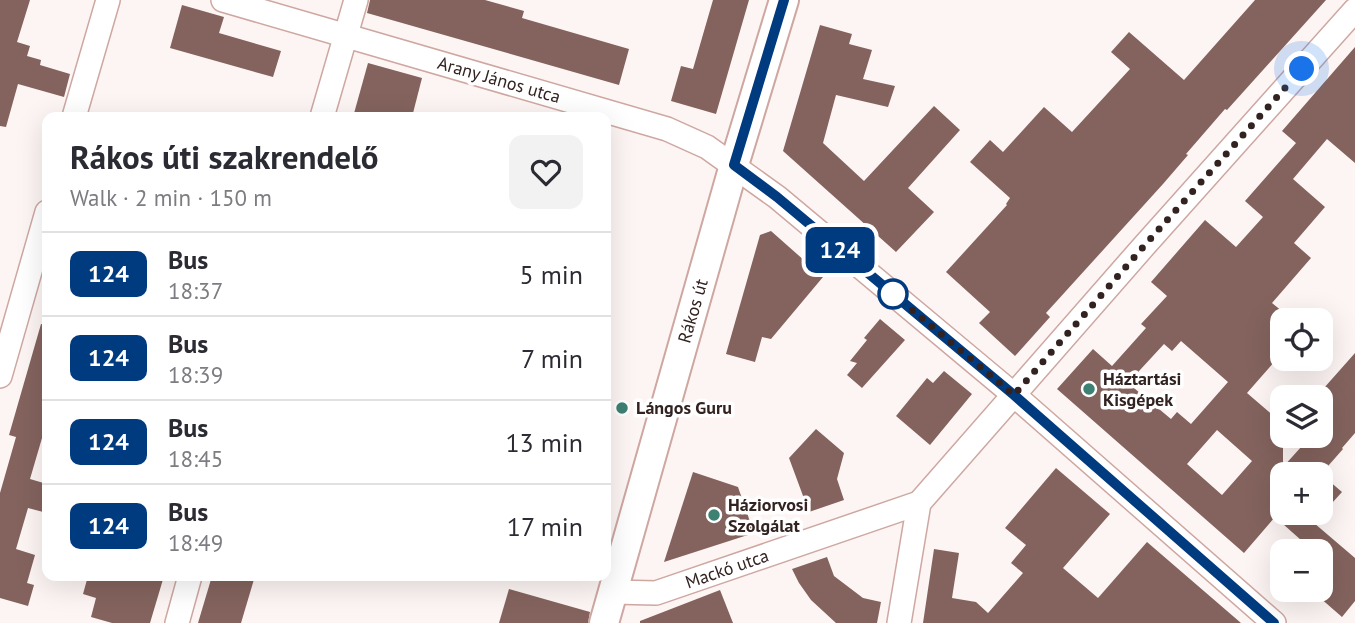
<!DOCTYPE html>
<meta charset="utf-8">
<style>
:root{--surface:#fff;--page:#f2f2f3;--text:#2b2b33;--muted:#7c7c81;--line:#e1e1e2}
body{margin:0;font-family:"PT Sans",sans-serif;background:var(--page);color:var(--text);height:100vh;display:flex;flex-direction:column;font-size:26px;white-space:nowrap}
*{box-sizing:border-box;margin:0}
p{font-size:23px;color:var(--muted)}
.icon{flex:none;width:38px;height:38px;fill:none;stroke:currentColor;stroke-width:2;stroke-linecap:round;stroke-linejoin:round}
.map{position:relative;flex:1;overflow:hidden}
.panel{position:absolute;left:42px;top:112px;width:569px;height:469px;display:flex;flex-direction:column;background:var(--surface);border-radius:14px;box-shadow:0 7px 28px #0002}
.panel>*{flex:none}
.badge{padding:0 14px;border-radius:10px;font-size:24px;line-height:46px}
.controls{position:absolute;left:1270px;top:308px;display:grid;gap:14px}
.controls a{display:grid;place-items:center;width:63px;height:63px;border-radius:14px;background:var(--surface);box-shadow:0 7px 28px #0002;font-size:35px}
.you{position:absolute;width:35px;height:35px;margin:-18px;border:5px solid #fff;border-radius:50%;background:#1a73e8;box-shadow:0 0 0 10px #1a73e833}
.map>.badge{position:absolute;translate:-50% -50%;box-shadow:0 0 0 4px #fff}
.round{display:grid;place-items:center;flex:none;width:74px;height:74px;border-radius:14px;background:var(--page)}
.headline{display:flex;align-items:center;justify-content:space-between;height:119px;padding:0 28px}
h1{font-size:33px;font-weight:600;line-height:52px}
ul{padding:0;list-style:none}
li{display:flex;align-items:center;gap:21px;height:84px;padding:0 28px;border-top:2px solid var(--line)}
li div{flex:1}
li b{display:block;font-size:26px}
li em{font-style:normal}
li .badge{min-width:77px;font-weight:700;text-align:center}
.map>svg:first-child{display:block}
.building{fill:#84635e;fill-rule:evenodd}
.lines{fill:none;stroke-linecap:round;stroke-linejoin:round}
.minor-casing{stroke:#cea7a1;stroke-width:26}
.tertiary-casing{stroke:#cea7a1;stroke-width:32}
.minor{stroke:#fff;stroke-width:23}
.tertiary{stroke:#fff;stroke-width:28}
.line-casing{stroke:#fff;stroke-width:16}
.line{stroke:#003b80;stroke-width:10}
.walk{stroke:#322321;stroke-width:7;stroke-dasharray:0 12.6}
.stop-dot{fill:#fff;stroke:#003b80;stroke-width:3.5}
.poi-dot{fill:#3d8173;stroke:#fff;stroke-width:2.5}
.labels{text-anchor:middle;stroke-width:7;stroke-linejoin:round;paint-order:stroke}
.street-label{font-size:18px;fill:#322321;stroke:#fff}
.poi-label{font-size:18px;font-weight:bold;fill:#322321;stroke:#fff;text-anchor:start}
</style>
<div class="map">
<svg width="1355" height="623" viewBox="0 0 1355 623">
<rect width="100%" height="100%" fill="#fdf5f3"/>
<g class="building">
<polygon points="0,0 30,0 17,42 30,46 27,56 41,60 40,65 70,74 64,97 18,84 6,127 0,126"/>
<polygon points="370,0 485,0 524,11 522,18 629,49 619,85 367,13"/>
<polygon points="713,0 749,0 716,114 671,101 681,66 693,69"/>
<polygon points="1255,0 1326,0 1227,110 1225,109 1186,154 1188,155 1163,184 1046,313 1050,317 1015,356 979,323 990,312 946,272 1007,205 1006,204 1010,198 970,162 990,140 1003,152 1044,107 1072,132 1130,69 1111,52 1129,32 1184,80"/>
<polygon points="182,5 224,17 219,33 281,51 273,77 170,48"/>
<polygon points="820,25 852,34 849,44 872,50 863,79 895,86 888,107 836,95 823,143 864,181 934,106 960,130 908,188 934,212 896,252 783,151"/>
<path d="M1355,47V163L1327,139L1293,179L1325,207L1294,243L1311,258L1272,303L1283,312V352L1247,393L1283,424V467L1311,436H1321V424L1333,412L1321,401V397H1316L1355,353V433L1342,448L1343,449L1321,474L1342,492L1314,523L1355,558V601L1342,617L1311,590H1321V551H1308L1310,548L1275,517L1244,553L1057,389L1093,349L1112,366L1146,328L1141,324L1167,296L1151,282L1205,220L1236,247L1263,217L1245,201L1296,143L1282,131ZM1181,341L1228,382L1191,424L1177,412L1171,419L1128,383L1164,344L1172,351ZM1217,430L1252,461L1222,495L1187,464ZM1283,474H1321V513H1283Z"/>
<polygon points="368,63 422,78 412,117 353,117"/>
<polygon points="771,231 823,277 771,339 762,337 755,362 726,354 760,235"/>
<polygon points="880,319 905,340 862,388 847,375 857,363 850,361 867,340 864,338"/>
<polygon points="41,324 47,325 47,421 30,479 47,484 47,513 28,508 16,549 35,555 27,583 34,585 28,606 0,598 0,493 16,437 9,435"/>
<polygon points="944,371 972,394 930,445 896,416 927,378 933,383"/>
<polygon points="816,429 844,453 837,479 844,500 809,512 789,458"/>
<polygon points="1056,468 1110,514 1063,568 1098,598 1147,542 1241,623 923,623 934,549 959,553 952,598 976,602 988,613 1023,573 1011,563 1026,545 1005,528"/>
<polygon points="693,472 738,487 754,533 664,562"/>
<polygon points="827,557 834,576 863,598 881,602 877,623 836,623 811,600 799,583 792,569"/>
<polygon points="88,576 164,576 150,623 112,623 91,617 96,598 83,594"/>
<polygon points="212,576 255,576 241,623 198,623"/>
<polygon points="509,589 590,612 588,623 499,623"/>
<polygon points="720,590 733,623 640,623 640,621"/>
</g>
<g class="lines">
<defs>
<g id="minor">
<polyline points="223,0 667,129 707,147 777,197 1014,395 1274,623"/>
<polyline points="74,117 108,0"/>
<polyline points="322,117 356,0"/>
<polyline points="0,376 47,212"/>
<polyline points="613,592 656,593 919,503"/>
<polyline points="177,623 190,576"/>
<polyline points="899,623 919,503 1144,246 1355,10"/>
</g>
<polyline id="tertiary" points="604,623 734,165 784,0"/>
</defs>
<use href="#minor" class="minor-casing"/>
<use href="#tertiary" class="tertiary-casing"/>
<use href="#minor" class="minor"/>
<use href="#tertiary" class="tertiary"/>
</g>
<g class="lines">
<defs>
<polyline id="line" points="784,0 734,165 777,197 1014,395 1274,623"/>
</defs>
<use href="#line" class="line-casing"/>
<use href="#line" class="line"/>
<polyline class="walk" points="893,294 1014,395 1144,246 1302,69"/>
</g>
<circle class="stop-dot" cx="893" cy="294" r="14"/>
<g class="poi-dot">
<circle cx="1089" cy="389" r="7"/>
<circle cx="622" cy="408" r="7"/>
<circle cx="714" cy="515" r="7"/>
</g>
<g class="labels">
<g class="street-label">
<text transform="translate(499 80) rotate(16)" y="6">Arany János utca</text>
<text transform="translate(693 311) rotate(-74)" y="6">Rákos út</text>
<text transform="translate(727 569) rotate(-19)" y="6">Mackó utca</text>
</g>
<g class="poi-label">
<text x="1103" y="385">Háztartási<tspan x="1103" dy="21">Kisgépek</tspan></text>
<text x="636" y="414">Lángos Guru</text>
<text x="728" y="511">Háziorvosi<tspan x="728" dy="21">Szolgálat</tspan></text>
</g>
</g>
</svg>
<div class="controls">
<a><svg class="icon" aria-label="locate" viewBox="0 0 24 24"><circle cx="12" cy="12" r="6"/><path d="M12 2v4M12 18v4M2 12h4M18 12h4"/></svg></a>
<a><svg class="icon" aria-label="layers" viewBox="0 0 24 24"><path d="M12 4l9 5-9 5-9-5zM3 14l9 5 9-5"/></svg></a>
<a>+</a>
<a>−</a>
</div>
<div class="you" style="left:1302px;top:69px"></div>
<b class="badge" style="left:840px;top:250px;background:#003b80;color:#fff">124</b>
<section class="panel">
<div class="headline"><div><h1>Rákos úti szakrendelő</h1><p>Walk · 2 min · 150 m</p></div><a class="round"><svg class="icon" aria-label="heart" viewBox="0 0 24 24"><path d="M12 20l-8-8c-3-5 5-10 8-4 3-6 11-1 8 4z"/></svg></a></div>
<ul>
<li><span class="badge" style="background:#003b80;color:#fff">124</span><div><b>Bus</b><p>18:37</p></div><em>5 min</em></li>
<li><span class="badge" style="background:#003b80;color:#fff">124</span><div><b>Bus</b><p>18:39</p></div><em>7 min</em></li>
<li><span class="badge" style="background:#003b80;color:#fff">124</span><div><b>Bus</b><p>18:45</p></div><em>13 min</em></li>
<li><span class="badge" style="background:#003b80;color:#fff">124</span><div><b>Bus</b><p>18:49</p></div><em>17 min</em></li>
</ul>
</section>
</div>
